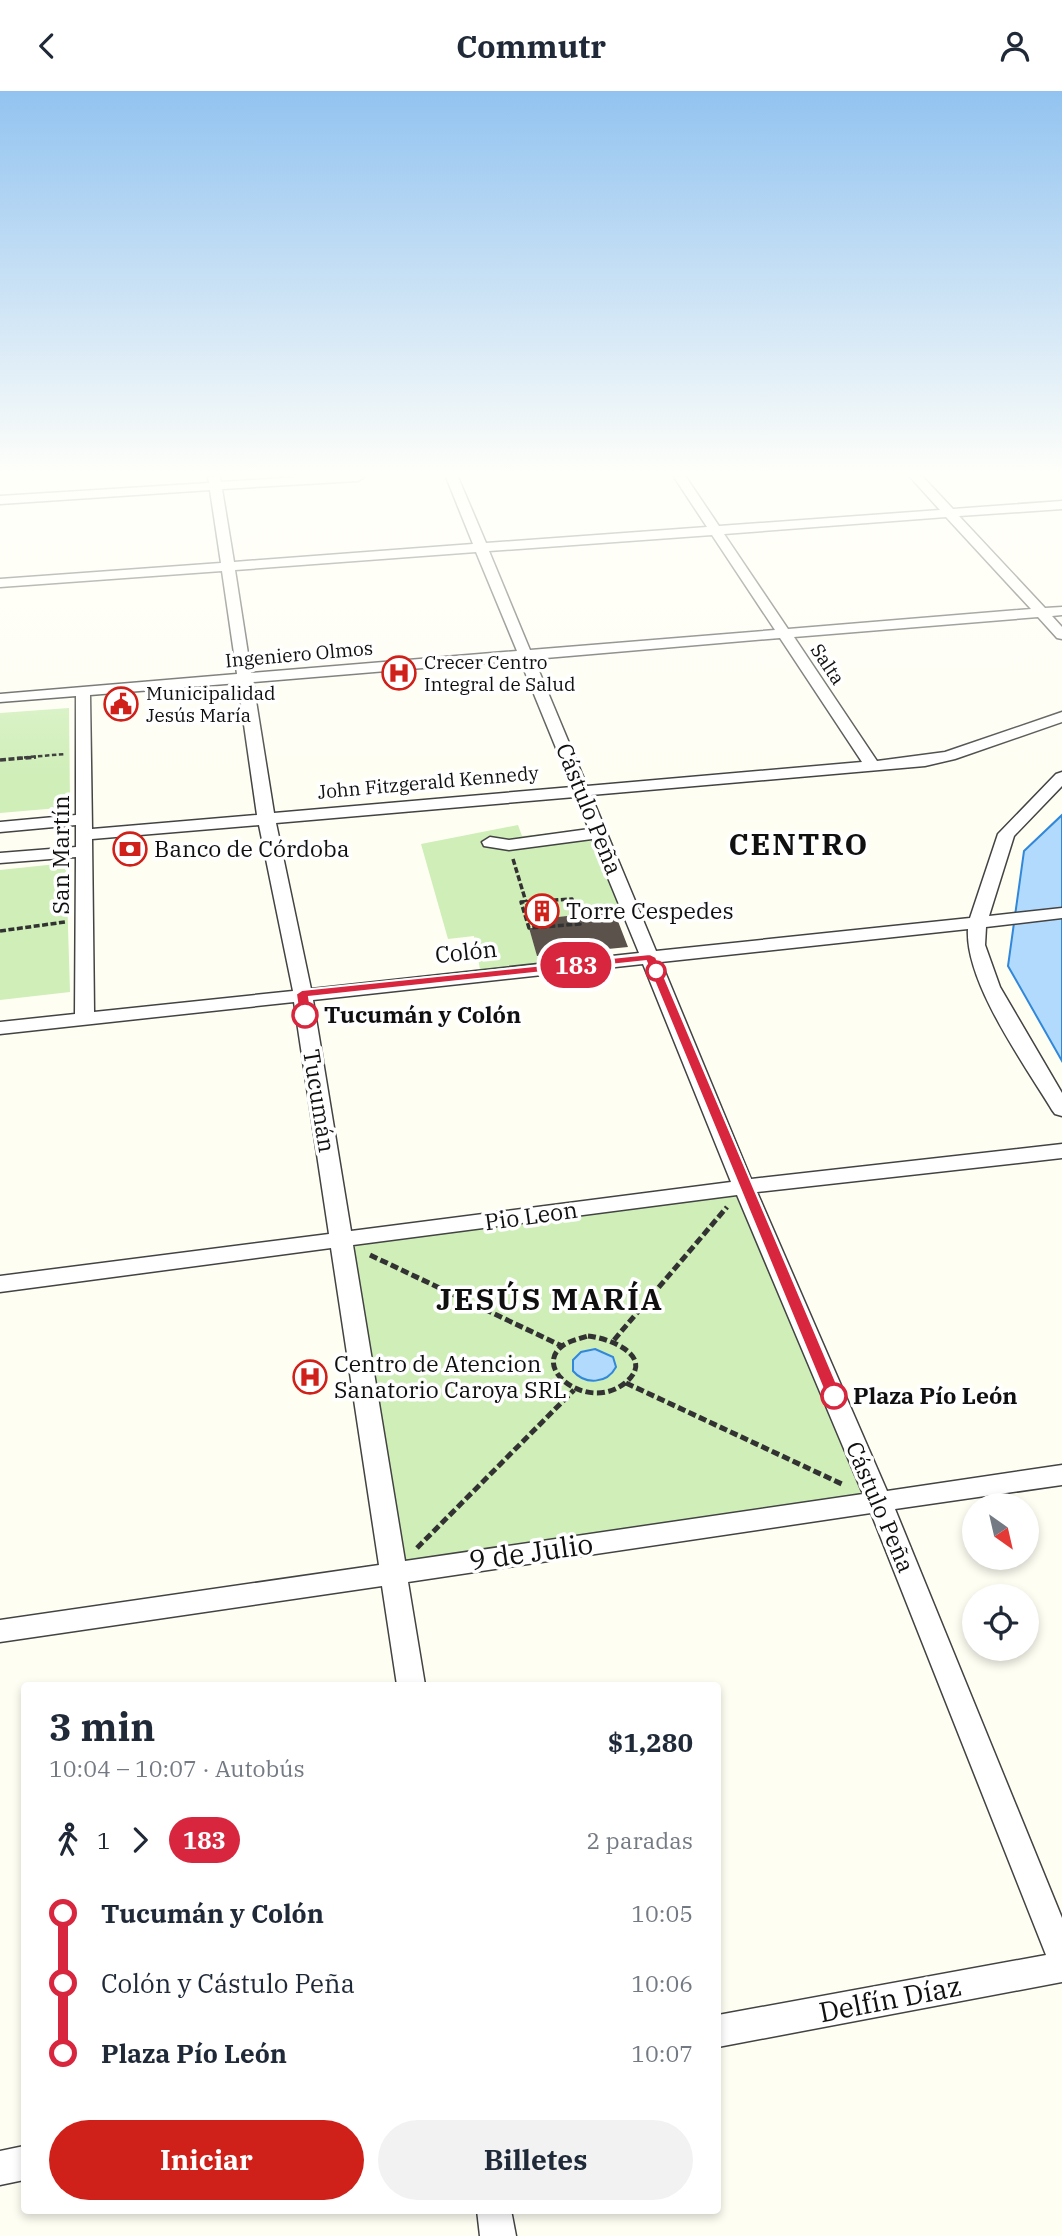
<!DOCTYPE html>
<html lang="es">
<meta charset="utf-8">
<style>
:root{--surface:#fff;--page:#f2f2f3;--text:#1f2937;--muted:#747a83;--accent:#cf2019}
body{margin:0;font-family:"IBM Plex Serif",serif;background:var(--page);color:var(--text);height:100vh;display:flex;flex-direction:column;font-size:26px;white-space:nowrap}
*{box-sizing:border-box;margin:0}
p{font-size:23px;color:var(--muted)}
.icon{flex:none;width:38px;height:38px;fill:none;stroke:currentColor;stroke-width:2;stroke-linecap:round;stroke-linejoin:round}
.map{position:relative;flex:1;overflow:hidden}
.panel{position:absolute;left:21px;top:1591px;width:700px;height:532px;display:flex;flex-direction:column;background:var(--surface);border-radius:7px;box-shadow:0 4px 10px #0003}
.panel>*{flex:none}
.badge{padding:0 14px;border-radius:23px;font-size:24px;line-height:46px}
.needle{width:46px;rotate:146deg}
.controls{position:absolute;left:962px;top:1402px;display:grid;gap:14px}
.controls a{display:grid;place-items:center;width:77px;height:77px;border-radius:50%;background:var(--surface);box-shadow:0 4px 10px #0003;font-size:35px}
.map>.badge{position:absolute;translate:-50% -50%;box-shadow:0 0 0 4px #fff}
.legs{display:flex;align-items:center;gap:10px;height:77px;padding:0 28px;font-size:23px}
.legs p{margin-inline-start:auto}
.summary{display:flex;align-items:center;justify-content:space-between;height:119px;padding:0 28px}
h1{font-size:38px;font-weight:700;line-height:52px}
.primary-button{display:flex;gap:14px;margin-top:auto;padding:14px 28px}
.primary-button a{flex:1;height:80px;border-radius:42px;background:var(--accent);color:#fff;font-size:28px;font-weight:700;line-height:80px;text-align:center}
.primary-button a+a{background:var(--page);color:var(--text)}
ul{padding:0 28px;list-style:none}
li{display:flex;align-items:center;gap:24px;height:70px;font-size:26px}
li i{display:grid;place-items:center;width:10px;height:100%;margin:0 9px;background:currentColor}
li i::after{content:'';width:18px;height:18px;margin:-9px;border:5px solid;border-radius:50%;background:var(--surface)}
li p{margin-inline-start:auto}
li:first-child i{background:linear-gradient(#0000 50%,currentColor 0)}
li:last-child i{background:linear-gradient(currentColor 50%,#0000 0)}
header{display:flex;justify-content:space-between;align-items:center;height:91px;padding:0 28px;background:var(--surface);font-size:32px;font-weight:700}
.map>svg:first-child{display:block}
.green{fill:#cfeeb8}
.water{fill:#b2dafc;stroke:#3188db;stroke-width:2}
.building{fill:#5a524b}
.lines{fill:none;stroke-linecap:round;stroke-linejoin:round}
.minor-casing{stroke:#434343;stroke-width:3}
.path-far2{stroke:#323232;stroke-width:2.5;stroke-dasharray:4.5 2.5;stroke-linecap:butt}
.path-far1{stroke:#323232;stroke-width:3.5;stroke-dasharray:6 2.5;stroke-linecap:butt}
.path{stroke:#323232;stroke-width:5;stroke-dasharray:8 3.5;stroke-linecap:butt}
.minor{fill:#fff;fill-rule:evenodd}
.line-1{fill:#d7263d;stroke:#fff;stroke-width:2}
.stop-1-dot{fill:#fff;stroke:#d7263d;stroke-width:3.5}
.labels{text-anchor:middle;stroke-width:7;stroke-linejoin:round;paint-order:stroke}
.far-street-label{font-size:19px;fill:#101010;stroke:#fff}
.far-poi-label{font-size:19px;fill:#101010;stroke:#fff;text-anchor:start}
.street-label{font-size:23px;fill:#101010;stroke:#fff}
.poi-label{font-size:23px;fill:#101010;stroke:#fff;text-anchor:start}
.stop-label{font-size:23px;font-weight:bold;fill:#101010;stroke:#fff;text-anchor:start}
.near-street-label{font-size:28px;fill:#101010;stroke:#fff}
.district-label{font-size:30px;font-weight:bold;letter-spacing:2px;fill:#101010;stroke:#fff}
</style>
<header><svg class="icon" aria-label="back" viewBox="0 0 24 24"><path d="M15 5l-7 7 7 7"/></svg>Commutr<svg class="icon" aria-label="person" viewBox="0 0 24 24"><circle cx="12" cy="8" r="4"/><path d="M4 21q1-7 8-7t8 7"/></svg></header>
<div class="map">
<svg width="1062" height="2145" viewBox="0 0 1062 2145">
<rect width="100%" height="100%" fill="#fffef3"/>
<g class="green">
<polygon points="69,617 70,716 0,722 0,622"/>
<polygon points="518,734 522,745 597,738 630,819 580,823 583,832 529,837 541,878 481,884 474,845 448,848 421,753"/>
<polygon points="66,772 70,901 0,909 0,779"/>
<polygon points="744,1096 879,1411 393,1481 341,1150"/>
</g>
<g class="water">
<polygon points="1062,724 1062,970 1008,875 1024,760"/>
<path d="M595,1258L613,1266L616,1276C607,1293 585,1294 573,1280V1269L581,1261Z"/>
</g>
<polygon class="building" points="552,810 558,826 614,820 628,856 537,865 529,837 533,837 525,813 538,816"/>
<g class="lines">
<defs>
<g id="minor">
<path d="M208,386H220L221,391L300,386H364L358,390L222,398L234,471L473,453L446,386H458L486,452L707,436L674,386H686L719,435L940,419L910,386H923L953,418L1062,410V418L959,425L1045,517L1062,516V524L1052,525L1062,536V548L1057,547L1038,526L794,546L877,670L945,661L1062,621V631L955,668L925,675L591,704L656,860L970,827L998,743L1056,683L1062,681V695L1014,745L989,825L1062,817V827L986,836L985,854L1000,896L1062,1002V1025L1055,1023L1052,1019C1024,973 965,891 968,838L661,871L751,1088L1062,1053V1067L757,1101L887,1400L1062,1374V1394L895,1418L1062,1827V1891L718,1956V1924L1046,1864L871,1422L408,1491L425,1594H397L382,1495L0,1551V1529L379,1474L331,1157L0,1201V1185L329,1143L294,911L0,943V931L75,923L76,766L0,772V762L76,756V734L0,741V731L76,724V605L0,611V603L237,583L222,480L0,496V488L221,472L210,399L0,413V405L209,392ZM946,426L1031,518L788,538L724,443ZM712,444L775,539L530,559L489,460ZM476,461L517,560L251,582L235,479ZM780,547L862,671L587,695L534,568ZM520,569L572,696L274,722L253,591ZM238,592L257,724L92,738L90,604ZM575,706L589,738L509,749L490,746L482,751L484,755L509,759L592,748L639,862L311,898L276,732ZM259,734L293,900L94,921L92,748ZM643,873L731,1091L351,1140L313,909ZM737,1104L863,1403L405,1470L353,1154Z"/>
<polygon points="24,2055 24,2089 0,2094 0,2060"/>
<polygon points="477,2119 511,2119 516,2145 480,2145"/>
</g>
</defs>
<use href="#minor" class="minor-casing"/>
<polyline class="path-far2" points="17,667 65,663"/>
<g class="path-far1">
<polyline points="0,669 36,666"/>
<polyline points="513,768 526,811"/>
<polygon points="572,808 580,833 529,837 521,811"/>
<polyline points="0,840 65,831"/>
</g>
<g class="path">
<polyline points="370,1164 562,1255"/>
<path d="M588,1245C610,1247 657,1266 625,1292C587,1323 526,1274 567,1252C574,1249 581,1247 588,1245Z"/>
<polyline points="614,1249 727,1116"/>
<polyline points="626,1292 844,1394"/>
<polyline points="417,1457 574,1299"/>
</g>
<use href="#minor" class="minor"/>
</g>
<linearGradient id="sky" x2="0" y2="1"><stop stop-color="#92c3f0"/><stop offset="0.56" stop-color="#fffffa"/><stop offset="1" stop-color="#fffffa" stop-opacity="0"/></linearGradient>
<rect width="1062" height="686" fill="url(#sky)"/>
<polygon class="line-1" points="650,863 656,866 842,1305 839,1309 828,1309 826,1305 646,870 309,906 312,924 305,927 299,924 296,903 302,899"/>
<defs>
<symbol id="hospital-ring" viewBox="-11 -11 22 22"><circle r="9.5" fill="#fff" stroke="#cf2019" stroke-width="1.5"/><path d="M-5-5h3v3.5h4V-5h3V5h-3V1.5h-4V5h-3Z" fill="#cf2019"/></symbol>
<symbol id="civic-ring" viewBox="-11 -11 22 22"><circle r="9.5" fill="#fff" stroke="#cf2019" stroke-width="1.5"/><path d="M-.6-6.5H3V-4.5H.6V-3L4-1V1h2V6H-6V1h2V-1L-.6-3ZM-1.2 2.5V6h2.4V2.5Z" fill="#cf2019"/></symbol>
<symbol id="bank-ring" viewBox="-11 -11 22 22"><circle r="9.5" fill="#fff" stroke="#cf2019" stroke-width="1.5"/><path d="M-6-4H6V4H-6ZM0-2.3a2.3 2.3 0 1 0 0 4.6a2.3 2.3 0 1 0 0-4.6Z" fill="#cf2019"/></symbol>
<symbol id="building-ring" viewBox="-11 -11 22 22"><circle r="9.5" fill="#fff" stroke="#cf2019" stroke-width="1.5"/><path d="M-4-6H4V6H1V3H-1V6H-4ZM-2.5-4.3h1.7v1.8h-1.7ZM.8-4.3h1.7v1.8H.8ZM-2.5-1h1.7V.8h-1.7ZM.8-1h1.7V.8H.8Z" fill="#cf2019"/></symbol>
</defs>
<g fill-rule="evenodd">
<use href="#hospital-ring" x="380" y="563" width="38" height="38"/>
<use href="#civic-ring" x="102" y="594" width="38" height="38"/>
<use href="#bank-ring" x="111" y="739" width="38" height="38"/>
<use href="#building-ring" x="523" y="801" width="38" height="38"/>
<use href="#hospital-ring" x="291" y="1267" width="38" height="38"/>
</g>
<g class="stop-1-dot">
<circle cx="656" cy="880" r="9"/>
<circle cx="305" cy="924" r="12"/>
<circle cx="834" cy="1305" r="12"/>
</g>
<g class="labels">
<g class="far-street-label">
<text transform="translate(299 563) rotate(-5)" y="7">Ingeniero Olmos</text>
<text transform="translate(828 573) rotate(56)" y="7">Salta</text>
<text transform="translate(428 691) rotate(-5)" y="7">John Fitzgerald Kennedy</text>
</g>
<g class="far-poi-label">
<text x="424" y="578">Crecer Centro<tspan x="424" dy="22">Integral de Salud</tspan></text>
<text x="146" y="609">Municipalidad<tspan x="146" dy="22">Jesús María</tspan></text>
</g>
<g class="street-label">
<text transform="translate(589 718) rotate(68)" y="8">Cástulo Peña</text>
<text transform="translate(61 764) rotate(-90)" y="8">San Martín</text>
<text transform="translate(466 861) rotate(-6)" y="8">Colón</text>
<text transform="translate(319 1010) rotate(81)" y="8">Tucumán</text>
<text transform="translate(531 1125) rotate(-8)" y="8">Pio Leon</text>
<text transform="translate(880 1416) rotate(67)" y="8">Cástulo Peña</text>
</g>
<g class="poi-label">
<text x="154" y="766">Banco de Córdoba</text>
<text x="566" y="828">Torre Cespedes</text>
<text x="334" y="1281">Centro de Atencion<tspan x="334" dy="26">Sanatorio Caroya SRL</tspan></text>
</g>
<g class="stop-label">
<text x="324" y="932">Tucumán y Colón</text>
<text x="853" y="1313">Plaza Pío León</text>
</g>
<g class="near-street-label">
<text transform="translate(531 1461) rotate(-8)" y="10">9 de Julio</text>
<text transform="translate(890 1908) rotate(-11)" y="10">Delfín Díaz</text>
</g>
<g class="district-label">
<text x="799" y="764">CENTRO</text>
<text x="550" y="1219">JESÚS MARÍA</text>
</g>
</g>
</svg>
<div class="controls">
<a><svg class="needle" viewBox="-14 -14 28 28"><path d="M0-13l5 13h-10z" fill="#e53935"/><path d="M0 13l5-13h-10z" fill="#747a83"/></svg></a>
<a><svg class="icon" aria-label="locate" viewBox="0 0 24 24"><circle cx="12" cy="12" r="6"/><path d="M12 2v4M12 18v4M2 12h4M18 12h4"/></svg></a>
</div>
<b class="badge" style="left:576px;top:874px;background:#d7263d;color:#fff">183</b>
<section class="panel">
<div class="summary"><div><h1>3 min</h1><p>10:04 – 10:07 · Autobús</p></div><b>$1,280</b></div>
<div class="legs"><svg class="icon" aria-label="walk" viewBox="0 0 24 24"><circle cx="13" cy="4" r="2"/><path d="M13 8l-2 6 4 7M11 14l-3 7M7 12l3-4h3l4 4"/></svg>1<svg class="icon" aria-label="forward" viewBox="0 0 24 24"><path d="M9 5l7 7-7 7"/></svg><b class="badge" style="background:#d7263d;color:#fff">183</b><p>2 paradas</p></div>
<ul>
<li><i style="color:#d7263d"></i><b>Tucumán y Colón</b><p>10:05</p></li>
<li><i style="color:#d7263d"></i><span>Colón y Cástulo Peña</span><p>10:06</p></li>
<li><i style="color:#d7263d"></i><b>Plaza Pío León</b><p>10:07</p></li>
</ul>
<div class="primary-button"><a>Iniciar</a><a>Billetes</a></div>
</section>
</div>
